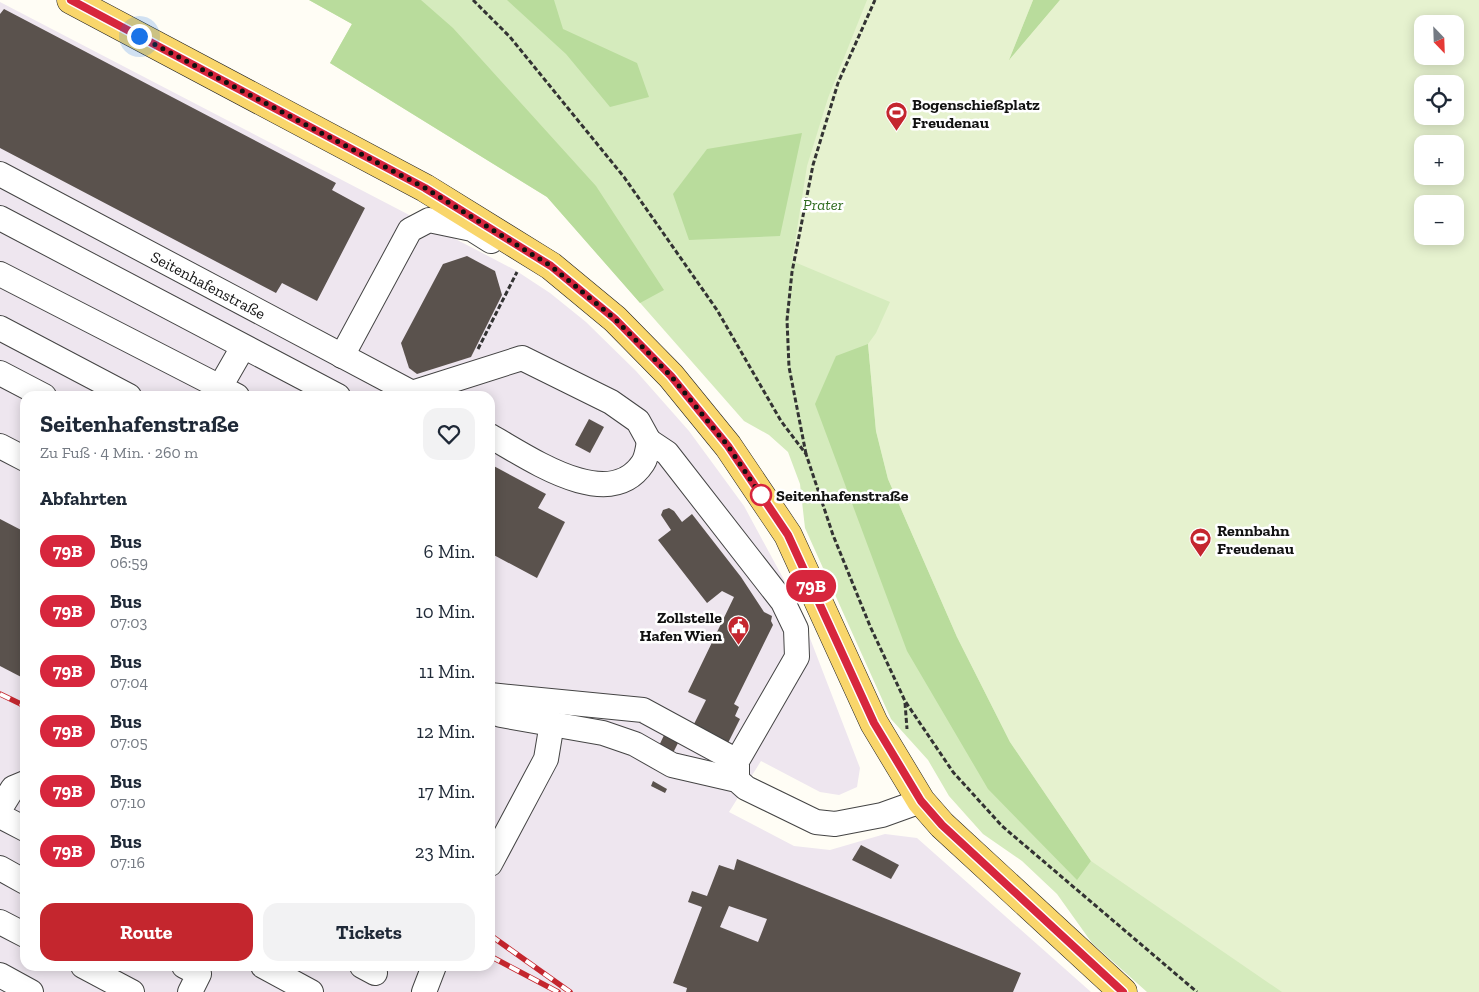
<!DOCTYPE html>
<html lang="de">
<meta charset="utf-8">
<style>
:root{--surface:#fff;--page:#f2f2f3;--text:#1f2937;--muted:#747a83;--accent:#c4262e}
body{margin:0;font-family:"Zilla Slab",serif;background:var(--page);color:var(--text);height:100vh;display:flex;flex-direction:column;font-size:19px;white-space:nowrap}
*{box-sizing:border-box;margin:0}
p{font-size:16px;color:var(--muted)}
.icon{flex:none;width:28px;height:28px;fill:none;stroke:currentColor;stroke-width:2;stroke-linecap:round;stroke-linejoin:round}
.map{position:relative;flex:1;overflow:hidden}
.details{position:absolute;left:20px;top:391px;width:475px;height:580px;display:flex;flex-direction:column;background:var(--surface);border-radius:15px;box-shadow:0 2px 12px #0003}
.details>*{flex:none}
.badge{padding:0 10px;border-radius:16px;font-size:18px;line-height:32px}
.needle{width:32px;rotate:157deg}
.fabs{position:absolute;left:1414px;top:15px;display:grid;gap:10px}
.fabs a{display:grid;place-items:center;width:50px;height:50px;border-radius:10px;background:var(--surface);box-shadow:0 2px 12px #0003;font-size:25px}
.you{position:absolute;width:25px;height:25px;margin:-12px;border:4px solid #fff;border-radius:50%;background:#1a73e8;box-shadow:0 0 0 8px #1a73e833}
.map>.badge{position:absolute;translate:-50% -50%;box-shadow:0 0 0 2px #fff}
h2{padding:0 20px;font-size:19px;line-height:45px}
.round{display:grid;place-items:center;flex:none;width:52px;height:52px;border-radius:15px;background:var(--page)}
.head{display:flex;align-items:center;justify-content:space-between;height:85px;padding:0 20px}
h1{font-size:24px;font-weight:700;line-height:38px}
.cta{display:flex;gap:10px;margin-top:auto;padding:10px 20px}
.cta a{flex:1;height:58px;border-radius:15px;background:var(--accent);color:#fff;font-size:20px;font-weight:700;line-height:58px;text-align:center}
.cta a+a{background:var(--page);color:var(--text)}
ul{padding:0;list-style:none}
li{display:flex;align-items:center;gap:15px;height:60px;padding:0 20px}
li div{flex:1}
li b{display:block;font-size:19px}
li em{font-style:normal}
li .badge{min-width:55px;font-weight:700;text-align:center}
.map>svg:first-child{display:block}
.industrial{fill:#eee6ef;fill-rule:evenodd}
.green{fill:#d5ebbd;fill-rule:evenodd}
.forest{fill:#b9dc9c}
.pitch{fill:#e6f2cf;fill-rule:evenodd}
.building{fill:#5a524d;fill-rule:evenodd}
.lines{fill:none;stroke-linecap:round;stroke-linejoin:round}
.minor-casing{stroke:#444;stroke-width:26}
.major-casing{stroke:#222;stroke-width:29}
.path{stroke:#333;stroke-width:3;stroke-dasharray:5 2.5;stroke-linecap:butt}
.minor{stroke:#fff;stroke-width:24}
.major{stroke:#f9d66b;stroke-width:28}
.rail-casing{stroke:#c4262e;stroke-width:5.5}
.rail{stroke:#fff;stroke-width:4;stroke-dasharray:11;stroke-linecap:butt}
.line-casing{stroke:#fff;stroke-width:11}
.line{stroke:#d7263d;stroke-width:8}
.walk{stroke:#111;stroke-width:5;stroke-dasharray:0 9}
.stop-dot{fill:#fff;stroke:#d7263d;stroke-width:2.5}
.labels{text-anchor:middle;stroke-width:5;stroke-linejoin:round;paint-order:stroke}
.poi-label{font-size:16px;font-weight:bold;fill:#111;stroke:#fff;text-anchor:start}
.park-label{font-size:16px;font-style:italic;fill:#2f6b1f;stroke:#fff}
.street-label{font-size:16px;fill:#111;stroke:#fff}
.stop-label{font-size:16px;font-weight:bold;fill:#111;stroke:#fff;text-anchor:start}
</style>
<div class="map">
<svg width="1479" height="992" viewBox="0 0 1479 992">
<rect width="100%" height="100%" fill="#fffdf5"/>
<path class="industrial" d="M0,2L515,270L550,293L586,322L636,371L689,431L744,506L796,602L860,768L857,787L839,795L820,792L761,761L729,812L794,846L830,850L885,834L917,838L1091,992H0ZM25,396H490V966H25Z"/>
<path class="green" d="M309,0H1479V992H1147L1092,943L1057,894L1022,861L983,834L949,796L928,760L891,719L805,528L800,484L788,452L769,435L744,421L547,197L330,63L352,24ZM1422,24H1455V56H1422ZM1422,84H1455V116H1422ZM1422,144H1455V176H1422ZM1422,204H1455V236H1422Z"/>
<g class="forest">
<polygon points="309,0 421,0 453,28 596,186 664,290 640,303 547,197 330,63 352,24"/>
<polygon points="507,0 554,0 563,29 637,63 649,97 610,107 566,54"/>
<polygon points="1033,0 1060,0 1008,62"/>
<polygon points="802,133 780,236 689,240 673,194 707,149"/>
<polygon points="868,344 876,431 888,479 957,637 1010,742 1091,861 1077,880 988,789 907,651 815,404 836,356"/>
</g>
<path class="pitch" d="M867,0H1033L1009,60L1060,0H1479V992H1282L1091,861L1010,742L957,637L888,479L876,431L868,344L876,333L890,302L792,261L807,166L828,98ZM1422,24H1455V56H1422ZM1422,84H1455V116H1422ZM1422,144H1455V176H1422ZM1422,204H1455V236H1422Z"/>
<g class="building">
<polygon points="4,9 336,183 332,190 365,208 317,301 282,283 276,293 0,148 0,14"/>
<polygon points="467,256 495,271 502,295 471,357 417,374 409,368 401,343 443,264"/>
<polygon points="589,419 604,427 590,453 575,445"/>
<polygon points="490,464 546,494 538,508 565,522 537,578 490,553"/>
<polygon points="669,508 674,511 682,522 692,514 741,577 764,612 772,616 771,621 773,625 734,704 739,707 735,716 740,719 728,743 693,726 706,700 688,692 734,597 722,591 707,603 658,540 671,530 661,515 663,510"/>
<polygon points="0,519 25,532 25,679 0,666"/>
<polygon points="665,733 679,741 672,755 658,748"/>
<polygon points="653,781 667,789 665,793 651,786"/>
<polygon points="861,845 899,865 891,879 852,860"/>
<path d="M737,859L1021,973L1013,992H686L687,988L673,983L702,907L688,902L692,891L707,896L719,865L734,870ZM729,906L767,919L758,942L720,927Z"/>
</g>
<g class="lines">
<defs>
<g id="minor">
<path id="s1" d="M0,174L418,396"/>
<polyline points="0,218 338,396"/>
<polyline points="0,274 220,387"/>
<polyline points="0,328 129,396"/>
<polyline points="342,356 410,230 429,220 472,229 491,241"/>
<polyline points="0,373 44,396"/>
<polyline points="412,393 522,358 611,402 638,421 649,441"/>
<polyline points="237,396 220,387 243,347"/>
<path d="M490,436C528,457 609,515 643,463C647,457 648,447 649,441L667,453L783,602L796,629L797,657L737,761V780"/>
<polyline points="0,446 25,459"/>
<polyline points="490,695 643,710 737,761"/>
<polyline points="490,711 501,715 603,733 635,744 672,765 737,780 746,788 816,822 835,824 882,815 921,801"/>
<polyline points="0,809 13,788 25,783"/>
<polyline points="0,816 25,829"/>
<polyline points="490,864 546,759 552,723"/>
<polyline points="0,868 25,882"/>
<polyline points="0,922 25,935"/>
<polyline points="83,966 132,992"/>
<polyline points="184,966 199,974 190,992"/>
<polyline points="263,966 311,992"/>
<polyline points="362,966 375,973"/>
<polyline points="0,975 31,992"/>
<polyline points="424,992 434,966"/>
</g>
<polyline id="major" points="71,0 425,188 551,266 615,319 671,376 728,446 788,535 874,723 921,801 942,825 1123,992"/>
</defs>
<use href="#minor" class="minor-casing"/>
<use href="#major" class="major-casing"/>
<g class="path">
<polyline points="473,0 510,37 624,177 717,310 781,421 806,454 833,535 870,626 905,701 953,772 1002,826 1197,992"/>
<polyline points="478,349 517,272"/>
<polyline points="806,454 789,367 787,320 792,272 813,165 838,83 875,0"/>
<polyline points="905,703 907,729"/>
</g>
<use href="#minor" class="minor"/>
<use href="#major" class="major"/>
<defs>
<g id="rail">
<polyline points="0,694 25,706"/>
<polyline points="490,935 570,992"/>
<polyline points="490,956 558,992"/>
</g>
</defs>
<use href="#rail" class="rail-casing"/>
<use href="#rail" class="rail"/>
</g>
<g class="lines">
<defs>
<polyline id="line" points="71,0 425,188 551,266 615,319 671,376 728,446 788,535 874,723 921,801 942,825 1123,992"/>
</defs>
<use href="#line" class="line-casing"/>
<use href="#line" class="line"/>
<polyline class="walk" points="139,36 425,188 551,266 615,319 671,376 728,446 762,497 761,495"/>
</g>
<defs>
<symbol id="stadium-pin" viewBox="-11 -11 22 30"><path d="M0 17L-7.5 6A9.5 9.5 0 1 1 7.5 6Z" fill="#c4262e" stroke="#fff"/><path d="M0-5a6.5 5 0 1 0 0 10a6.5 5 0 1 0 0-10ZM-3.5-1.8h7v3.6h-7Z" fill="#fff"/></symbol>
<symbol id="civic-pin" viewBox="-11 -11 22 30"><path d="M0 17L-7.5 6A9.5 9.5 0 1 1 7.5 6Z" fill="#c4262e" stroke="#fff"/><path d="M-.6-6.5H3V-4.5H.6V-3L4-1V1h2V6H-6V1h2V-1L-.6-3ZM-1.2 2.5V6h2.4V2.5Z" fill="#fff"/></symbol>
</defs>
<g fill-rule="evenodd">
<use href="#stadium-pin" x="884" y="100" width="25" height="34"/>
<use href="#stadium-pin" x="1188" y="526" width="25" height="34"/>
<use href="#civic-pin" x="726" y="614" width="25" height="34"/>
</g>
<circle class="stop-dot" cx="761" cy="495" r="10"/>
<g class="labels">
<g class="poi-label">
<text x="912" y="110">Bogenschießplatz<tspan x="912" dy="18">Freudenau</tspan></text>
<text x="1217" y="536">Rennbahn<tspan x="1217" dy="18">Freudenau</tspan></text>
<text x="722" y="623" text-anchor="end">Zollstelle<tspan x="722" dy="18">Hafen Wien</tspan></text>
</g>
<g class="park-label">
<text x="823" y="210">Prater</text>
</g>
<g class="street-label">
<text dy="6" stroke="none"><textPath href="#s1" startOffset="236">Seitenhafenstraße</textPath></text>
</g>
<g class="stop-label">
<text x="776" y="501">Seitenhafenstraße</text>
</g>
</g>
</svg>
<div class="fabs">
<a><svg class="needle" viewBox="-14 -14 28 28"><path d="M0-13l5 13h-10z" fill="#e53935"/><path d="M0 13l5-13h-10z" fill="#747a83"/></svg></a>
<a><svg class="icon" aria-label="locate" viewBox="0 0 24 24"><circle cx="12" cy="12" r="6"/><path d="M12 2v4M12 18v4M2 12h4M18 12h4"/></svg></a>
<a>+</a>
<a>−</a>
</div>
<div class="you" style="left:139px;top:36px"></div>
<b class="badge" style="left:811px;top:586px;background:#d7263d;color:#fff">79B</b>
<section class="details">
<div class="head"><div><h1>Seitenhafenstraße</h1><p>Zu Fuß · 4 Min. · 260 m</p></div><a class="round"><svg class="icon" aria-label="heart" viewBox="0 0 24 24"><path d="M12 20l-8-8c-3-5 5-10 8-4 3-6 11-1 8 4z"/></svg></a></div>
<h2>Abfahrten</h2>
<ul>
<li><span class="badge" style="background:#d7263d;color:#fff">79B</span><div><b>Bus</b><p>06:59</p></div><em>6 Min.</em></li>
<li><span class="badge" style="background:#d7263d;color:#fff">79B</span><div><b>Bus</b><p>07:03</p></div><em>10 Min.</em></li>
<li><span class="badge" style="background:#d7263d;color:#fff">79B</span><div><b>Bus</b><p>07:04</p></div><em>11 Min.</em></li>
<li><span class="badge" style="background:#d7263d;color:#fff">79B</span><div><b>Bus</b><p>07:05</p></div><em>12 Min.</em></li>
<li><span class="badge" style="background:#d7263d;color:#fff">79B</span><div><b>Bus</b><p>07:10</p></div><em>17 Min.</em></li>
<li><span class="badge" style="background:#d7263d;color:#fff">79B</span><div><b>Bus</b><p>07:16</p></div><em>23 Min.</em></li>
</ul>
<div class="cta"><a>Route</a><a>Tickets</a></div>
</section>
</div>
